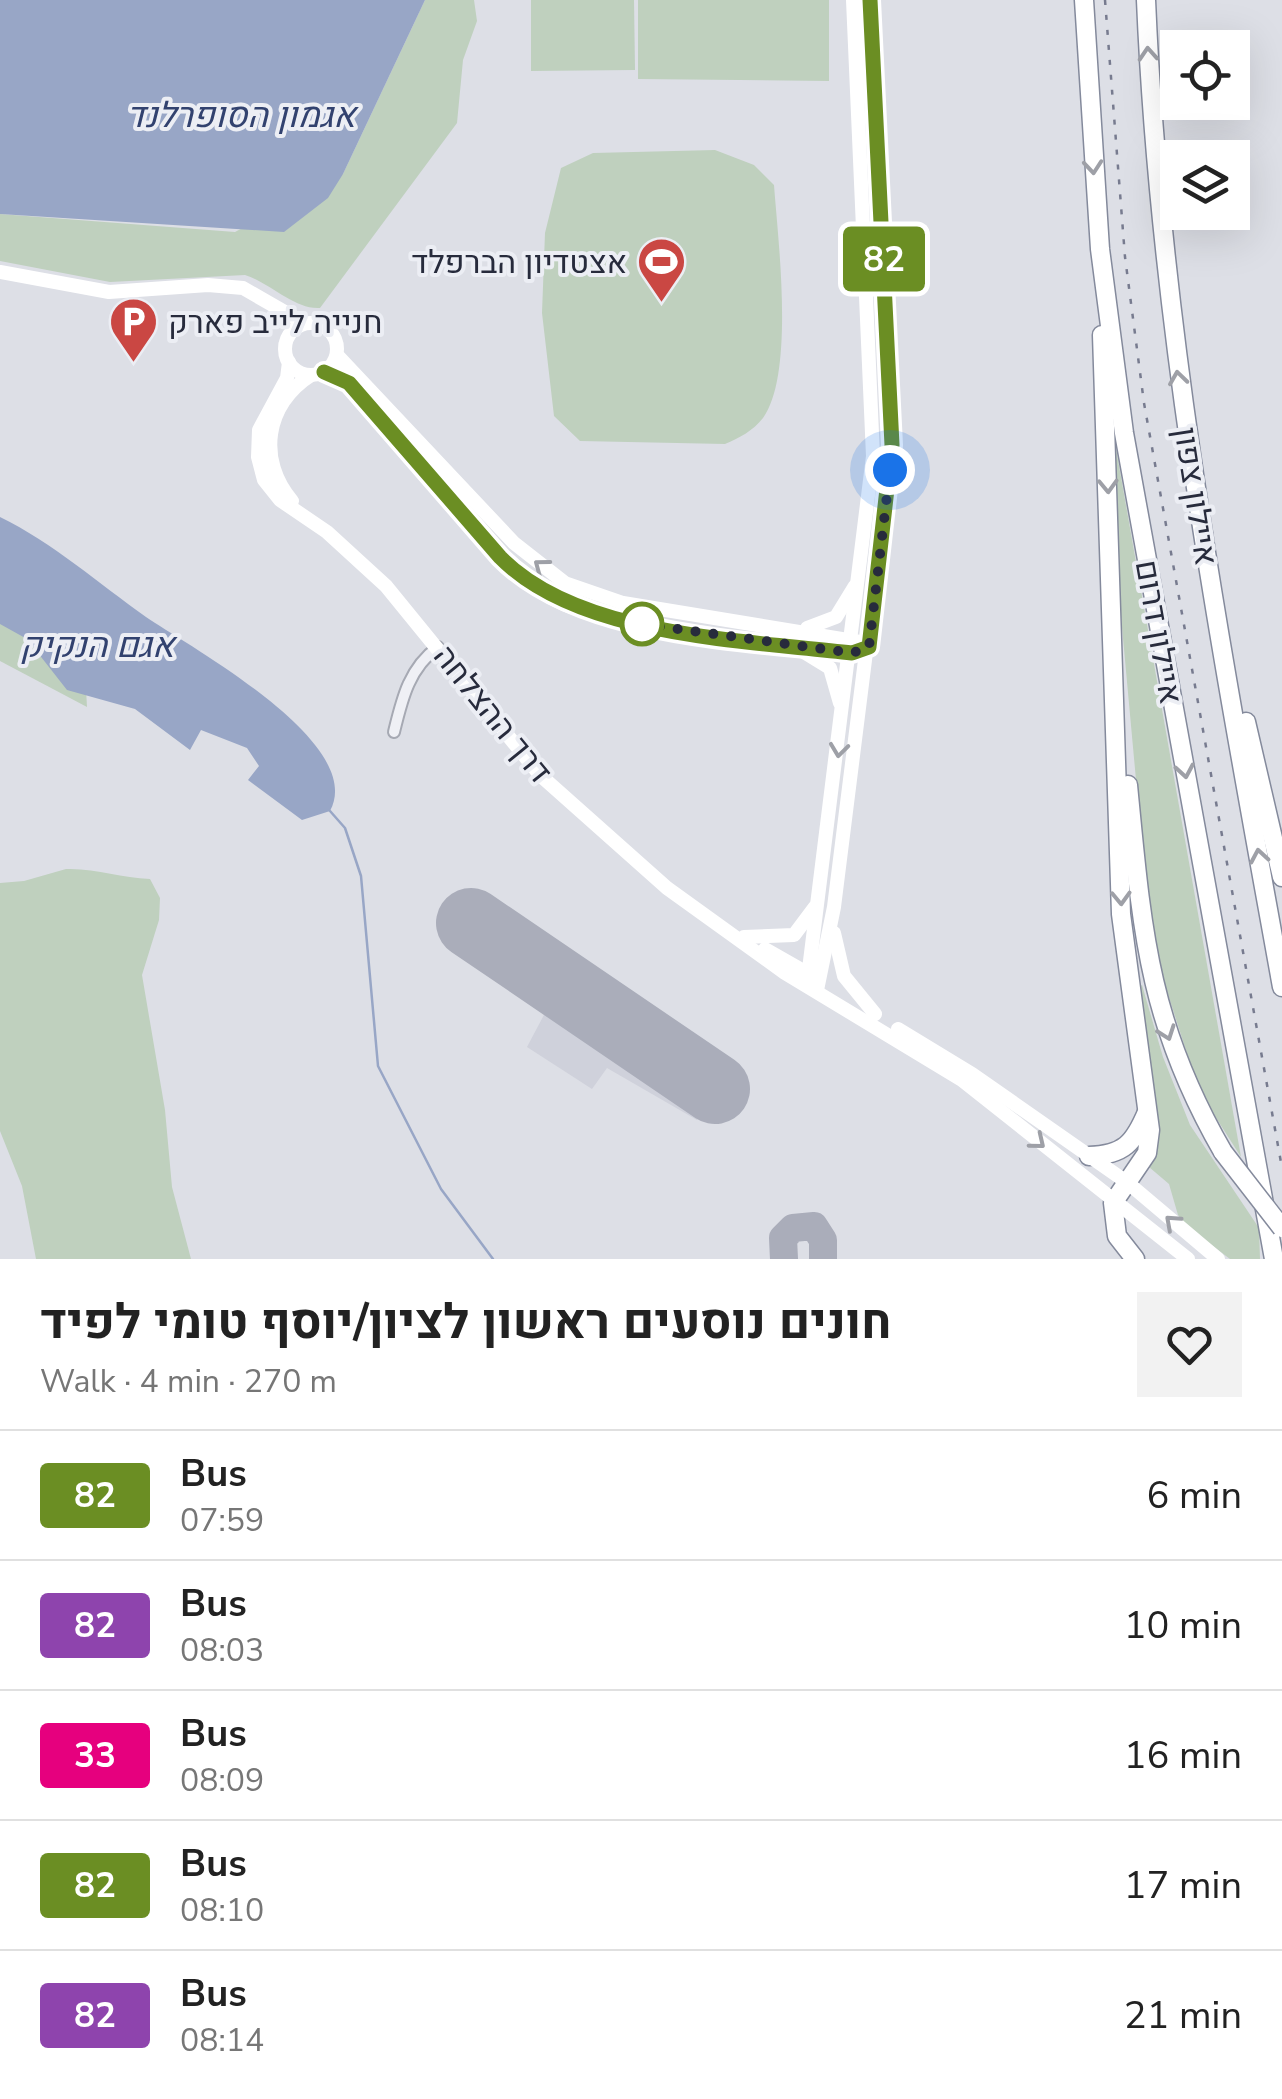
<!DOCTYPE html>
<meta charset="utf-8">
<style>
:root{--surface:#fff;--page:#f2f2f2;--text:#222;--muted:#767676;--line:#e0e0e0}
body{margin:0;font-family:"Nunito Sans",Heebo,sans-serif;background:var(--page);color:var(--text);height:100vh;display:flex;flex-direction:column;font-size:38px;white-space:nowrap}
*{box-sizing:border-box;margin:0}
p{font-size:32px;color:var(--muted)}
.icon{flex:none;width:55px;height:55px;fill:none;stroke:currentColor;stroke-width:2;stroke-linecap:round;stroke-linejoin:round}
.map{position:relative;height:1259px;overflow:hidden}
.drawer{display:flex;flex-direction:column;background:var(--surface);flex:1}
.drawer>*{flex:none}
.badge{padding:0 20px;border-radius:8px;font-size:35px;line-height:65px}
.buttons{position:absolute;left:1160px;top:30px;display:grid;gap:20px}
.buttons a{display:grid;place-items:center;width:90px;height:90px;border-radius:0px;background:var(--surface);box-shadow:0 10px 40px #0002;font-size:50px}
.you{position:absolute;width:50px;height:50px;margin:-25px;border:8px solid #fff;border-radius:50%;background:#1a73e8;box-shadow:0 0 0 15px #1a73e833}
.map>.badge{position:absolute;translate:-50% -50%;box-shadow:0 0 0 5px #fff}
.round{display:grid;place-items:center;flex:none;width:105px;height:105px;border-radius:0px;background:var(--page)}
.overview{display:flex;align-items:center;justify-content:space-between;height:170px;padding:0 40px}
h1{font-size:48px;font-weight:700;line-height:75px}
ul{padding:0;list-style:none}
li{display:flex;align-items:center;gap:30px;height:130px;padding:0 40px;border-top:2px solid var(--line)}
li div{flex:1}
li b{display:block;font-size:38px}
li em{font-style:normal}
li .badge{min-width:110px;font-weight:700;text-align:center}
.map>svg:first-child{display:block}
.built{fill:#cfd1db}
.green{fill:#bfd0be}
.water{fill:#98a6c6}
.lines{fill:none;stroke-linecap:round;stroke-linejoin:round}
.stream{stroke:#98a6c6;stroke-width:2.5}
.taxiway{stroke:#aaadba;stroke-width:28}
.runway{stroke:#aaadba;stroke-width:70}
.street-casing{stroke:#a6a9b3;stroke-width:14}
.highway-casing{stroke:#848a9c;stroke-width:21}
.street{stroke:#eff0f5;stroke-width:10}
.secondary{stroke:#fff;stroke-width:14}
.highway{stroke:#fff;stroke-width:18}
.rail{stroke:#777b8f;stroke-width:2.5;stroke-dasharray:5 10;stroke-linecap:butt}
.highway-bridge-casing{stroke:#848a9c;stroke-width:21;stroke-linecap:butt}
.highway-bridge{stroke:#fff;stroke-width:18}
.oneway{stroke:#9ea0a7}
.line-casing{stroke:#fff;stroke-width:22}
.line{stroke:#6b8e23;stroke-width:15}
.walk{stroke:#272b3c;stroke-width:10;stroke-dasharray:0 18}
.stop-dot{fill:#fff;stroke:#6b8e23;stroke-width:5}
.labels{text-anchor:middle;stroke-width:8;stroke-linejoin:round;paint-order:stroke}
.poi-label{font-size:32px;fill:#272b3c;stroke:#eceef4;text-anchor:end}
.street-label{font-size:32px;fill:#272b3c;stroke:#eceef4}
.water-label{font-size:35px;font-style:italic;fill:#32426f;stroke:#eceef4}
</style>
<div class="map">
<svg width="1282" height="1259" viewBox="0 0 1282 1259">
<rect width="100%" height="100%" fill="#dddfe6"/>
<polygon class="built" points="554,996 715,1098 697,1120 607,1068 592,1089 527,1047"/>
<g class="green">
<path d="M425,0H474L477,21L463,60L457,123L320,308C295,310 270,283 245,275L110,282L0,261V214L235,232L343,174Z"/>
<polygon points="531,0 634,0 635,70 531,71"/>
<polygon points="638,0 829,0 829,81 638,79"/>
<path d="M715,150L754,165L774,185C778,240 795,374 763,418C753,431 739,438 725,444L580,441L554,416L542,313L545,233L561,168L593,153Z"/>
<polygon points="1109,409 1241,1157 1199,1091 1158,963 1146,889 1110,496"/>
<polygon points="0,604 85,671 87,707 0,661"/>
<path d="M66,869C96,868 121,878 150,879L160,898L159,920L142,975L165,1110L172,1187L191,1259H36L22,1186L0,1131V883L24,881Z"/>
<polygon points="1142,985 1163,1057 1190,1125 1259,1228 1260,1259 1230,1259 1188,1227 1178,1215 1169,1184 1149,1167 1153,1157 1135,991"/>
</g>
<g class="water">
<polygon points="0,0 425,0 343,174 328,198 284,232 0,214"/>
<path d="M0,517C53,543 98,583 146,617C190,647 367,743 330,811L302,820L248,780L259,766L247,748L201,730L190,750L135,709L67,690L27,639L0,624Z"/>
</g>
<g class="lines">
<polyline class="stream" points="330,811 345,828 361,876 378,1066 441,1189 493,1259"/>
<polyline class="taxiway" points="784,1259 783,1238 793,1228 814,1226 823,1240 823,1259"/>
<polyline class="runway" points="471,923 715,1089"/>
<defs>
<path id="street" d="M394,732C402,699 409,668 438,647"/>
<g id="highway">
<polyline points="1084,0 1100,249 1124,433 1274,1259"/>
<path d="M1146,0C1160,333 1223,659 1282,987"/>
<polyline points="1102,335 1121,914 1150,1130 1147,1153 1113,1203 1117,1236 1135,1259"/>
<polyline points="1246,722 1282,877"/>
<path d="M1128,785C1142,930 1148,1022 1223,1152"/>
<path d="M1089,1156C1124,1155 1134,1143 1147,1112"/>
</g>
</defs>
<use href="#street" class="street-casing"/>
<use href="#highway" class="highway-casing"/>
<use href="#street" class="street"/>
<g class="secondary">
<polyline points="0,272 109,292 208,285 243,288 304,323"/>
<circle cx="311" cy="349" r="26"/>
<polyline points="337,355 514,543 565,583 623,603 860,642"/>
<polyline points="289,362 287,378 259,430 258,457 264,480 280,500 327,532 386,586 540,775 667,888 785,973 962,1080 1188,1259"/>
<path d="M324,372L349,383L500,557C522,580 545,598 576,609C609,621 833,659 859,650"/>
<path d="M292,501C257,460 265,404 311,375"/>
<polyline points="807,628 836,617 855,586"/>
<polyline points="799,649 830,668 840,703"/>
<polyline points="834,933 844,976 875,1014"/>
<polyline points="744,937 794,935 815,907"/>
<polyline points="765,949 816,978"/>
<polyline points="807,985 873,456 853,0"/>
<polyline points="817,990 834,907 892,445 870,0"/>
<polyline points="898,1029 972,1074 1128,1183 1218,1259"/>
</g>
<use href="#highway" class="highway"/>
<polyline class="rail" points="1105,0 1125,257 1144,403 1282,1168"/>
<defs>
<polyline id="highway-bridge" points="1223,1152 1282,1228"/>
</defs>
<use href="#highway-bridge" class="highway-bridge-casing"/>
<use href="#highway-bridge" class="highway-bridge"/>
</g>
<defs><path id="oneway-chevron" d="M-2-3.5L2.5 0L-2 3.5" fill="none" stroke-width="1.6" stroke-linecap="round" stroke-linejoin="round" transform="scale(2.5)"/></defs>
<g class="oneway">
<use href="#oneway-chevron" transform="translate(1148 54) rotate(-94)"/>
<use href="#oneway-chevron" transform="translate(1093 167) rotate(85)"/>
<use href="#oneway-chevron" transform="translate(1178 378) rotate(-98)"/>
<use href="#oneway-chevron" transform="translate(1108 486) rotate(88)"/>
<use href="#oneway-chevron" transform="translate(541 566) rotate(-143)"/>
<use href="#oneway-chevron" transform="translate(839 750) rotate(97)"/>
<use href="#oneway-chevron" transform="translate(1185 771) rotate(80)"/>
<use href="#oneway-chevron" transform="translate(1259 856) rotate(-100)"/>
<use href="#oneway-chevron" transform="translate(1121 898) rotate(88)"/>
<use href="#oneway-chevron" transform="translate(1167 1033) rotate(70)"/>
<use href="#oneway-chevron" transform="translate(1038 1142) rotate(39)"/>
<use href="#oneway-chevron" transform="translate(1172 1222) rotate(-138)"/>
</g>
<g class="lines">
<defs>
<path id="line" d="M324,372L349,383L500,557C578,637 743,640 852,653L869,647L892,445L870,0"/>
</defs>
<use href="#line" class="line-casing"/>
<use href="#line" class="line"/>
<polyline class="walk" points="642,624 852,653 869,647 890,470"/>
</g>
<defs>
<symbol id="stadium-pin" viewBox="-11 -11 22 30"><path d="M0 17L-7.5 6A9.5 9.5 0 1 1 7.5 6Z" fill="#ca4743" stroke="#eceef4"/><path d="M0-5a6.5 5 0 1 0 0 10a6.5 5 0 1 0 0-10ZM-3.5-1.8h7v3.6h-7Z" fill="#fff"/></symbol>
<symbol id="parking-pin" viewBox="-11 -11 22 30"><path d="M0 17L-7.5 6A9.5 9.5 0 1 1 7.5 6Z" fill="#ca4743" stroke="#eceef4"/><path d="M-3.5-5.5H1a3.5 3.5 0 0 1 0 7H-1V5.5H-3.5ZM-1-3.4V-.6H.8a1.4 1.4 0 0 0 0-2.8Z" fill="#fff"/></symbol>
</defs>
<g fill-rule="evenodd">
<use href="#stadium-pin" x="634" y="234" width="55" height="75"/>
<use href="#parking-pin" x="106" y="294" width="55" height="75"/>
</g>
<circle class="stop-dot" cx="642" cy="624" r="20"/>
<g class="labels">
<g class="poi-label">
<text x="627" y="273">אצטדיון הברפלד</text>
<text x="168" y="333" text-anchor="start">חנייה לייב פארק</text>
</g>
<g class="street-label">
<text transform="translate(1196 496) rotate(81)" y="11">איילון צפון</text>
<text transform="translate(1159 632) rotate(80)" y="11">איילון דרום</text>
<text transform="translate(493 714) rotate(51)" y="11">דרך ההצלחה</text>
</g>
<g class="water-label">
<text x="241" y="127">אגמון הסופרלנד</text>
<text x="97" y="657">אגם הנקיק</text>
</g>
</g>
</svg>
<div class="buttons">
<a><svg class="icon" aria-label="locate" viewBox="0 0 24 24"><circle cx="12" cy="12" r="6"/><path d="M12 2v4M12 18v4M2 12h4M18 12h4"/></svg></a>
<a><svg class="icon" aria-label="layers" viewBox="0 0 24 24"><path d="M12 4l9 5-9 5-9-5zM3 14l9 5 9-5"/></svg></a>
</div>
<div class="you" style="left:890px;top:470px"></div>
<b class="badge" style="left:884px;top:259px;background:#6b8e23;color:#fff">82</b>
</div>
<section class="drawer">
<div class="overview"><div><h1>חונים נוסעים ראשון לציון/יוסף טומי לפיד</h1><p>Walk · 4 min · 270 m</p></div><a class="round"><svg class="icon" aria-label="heart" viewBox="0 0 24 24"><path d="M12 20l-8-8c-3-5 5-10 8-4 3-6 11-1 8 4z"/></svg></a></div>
<ul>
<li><span class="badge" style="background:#6b8e23;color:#fff">82</span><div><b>Bus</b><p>07:59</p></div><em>6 min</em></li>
<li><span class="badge" style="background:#8e44ad;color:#fff">82</span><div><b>Bus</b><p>08:03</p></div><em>10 min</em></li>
<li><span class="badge" style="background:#e6007e;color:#fff">33</span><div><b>Bus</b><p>08:09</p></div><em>16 min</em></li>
<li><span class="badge" style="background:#6b8e23;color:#fff">82</span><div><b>Bus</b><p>08:10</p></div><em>17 min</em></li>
<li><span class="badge" style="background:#8e44ad;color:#fff">82</span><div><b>Bus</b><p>08:14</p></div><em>21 min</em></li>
</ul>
</section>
